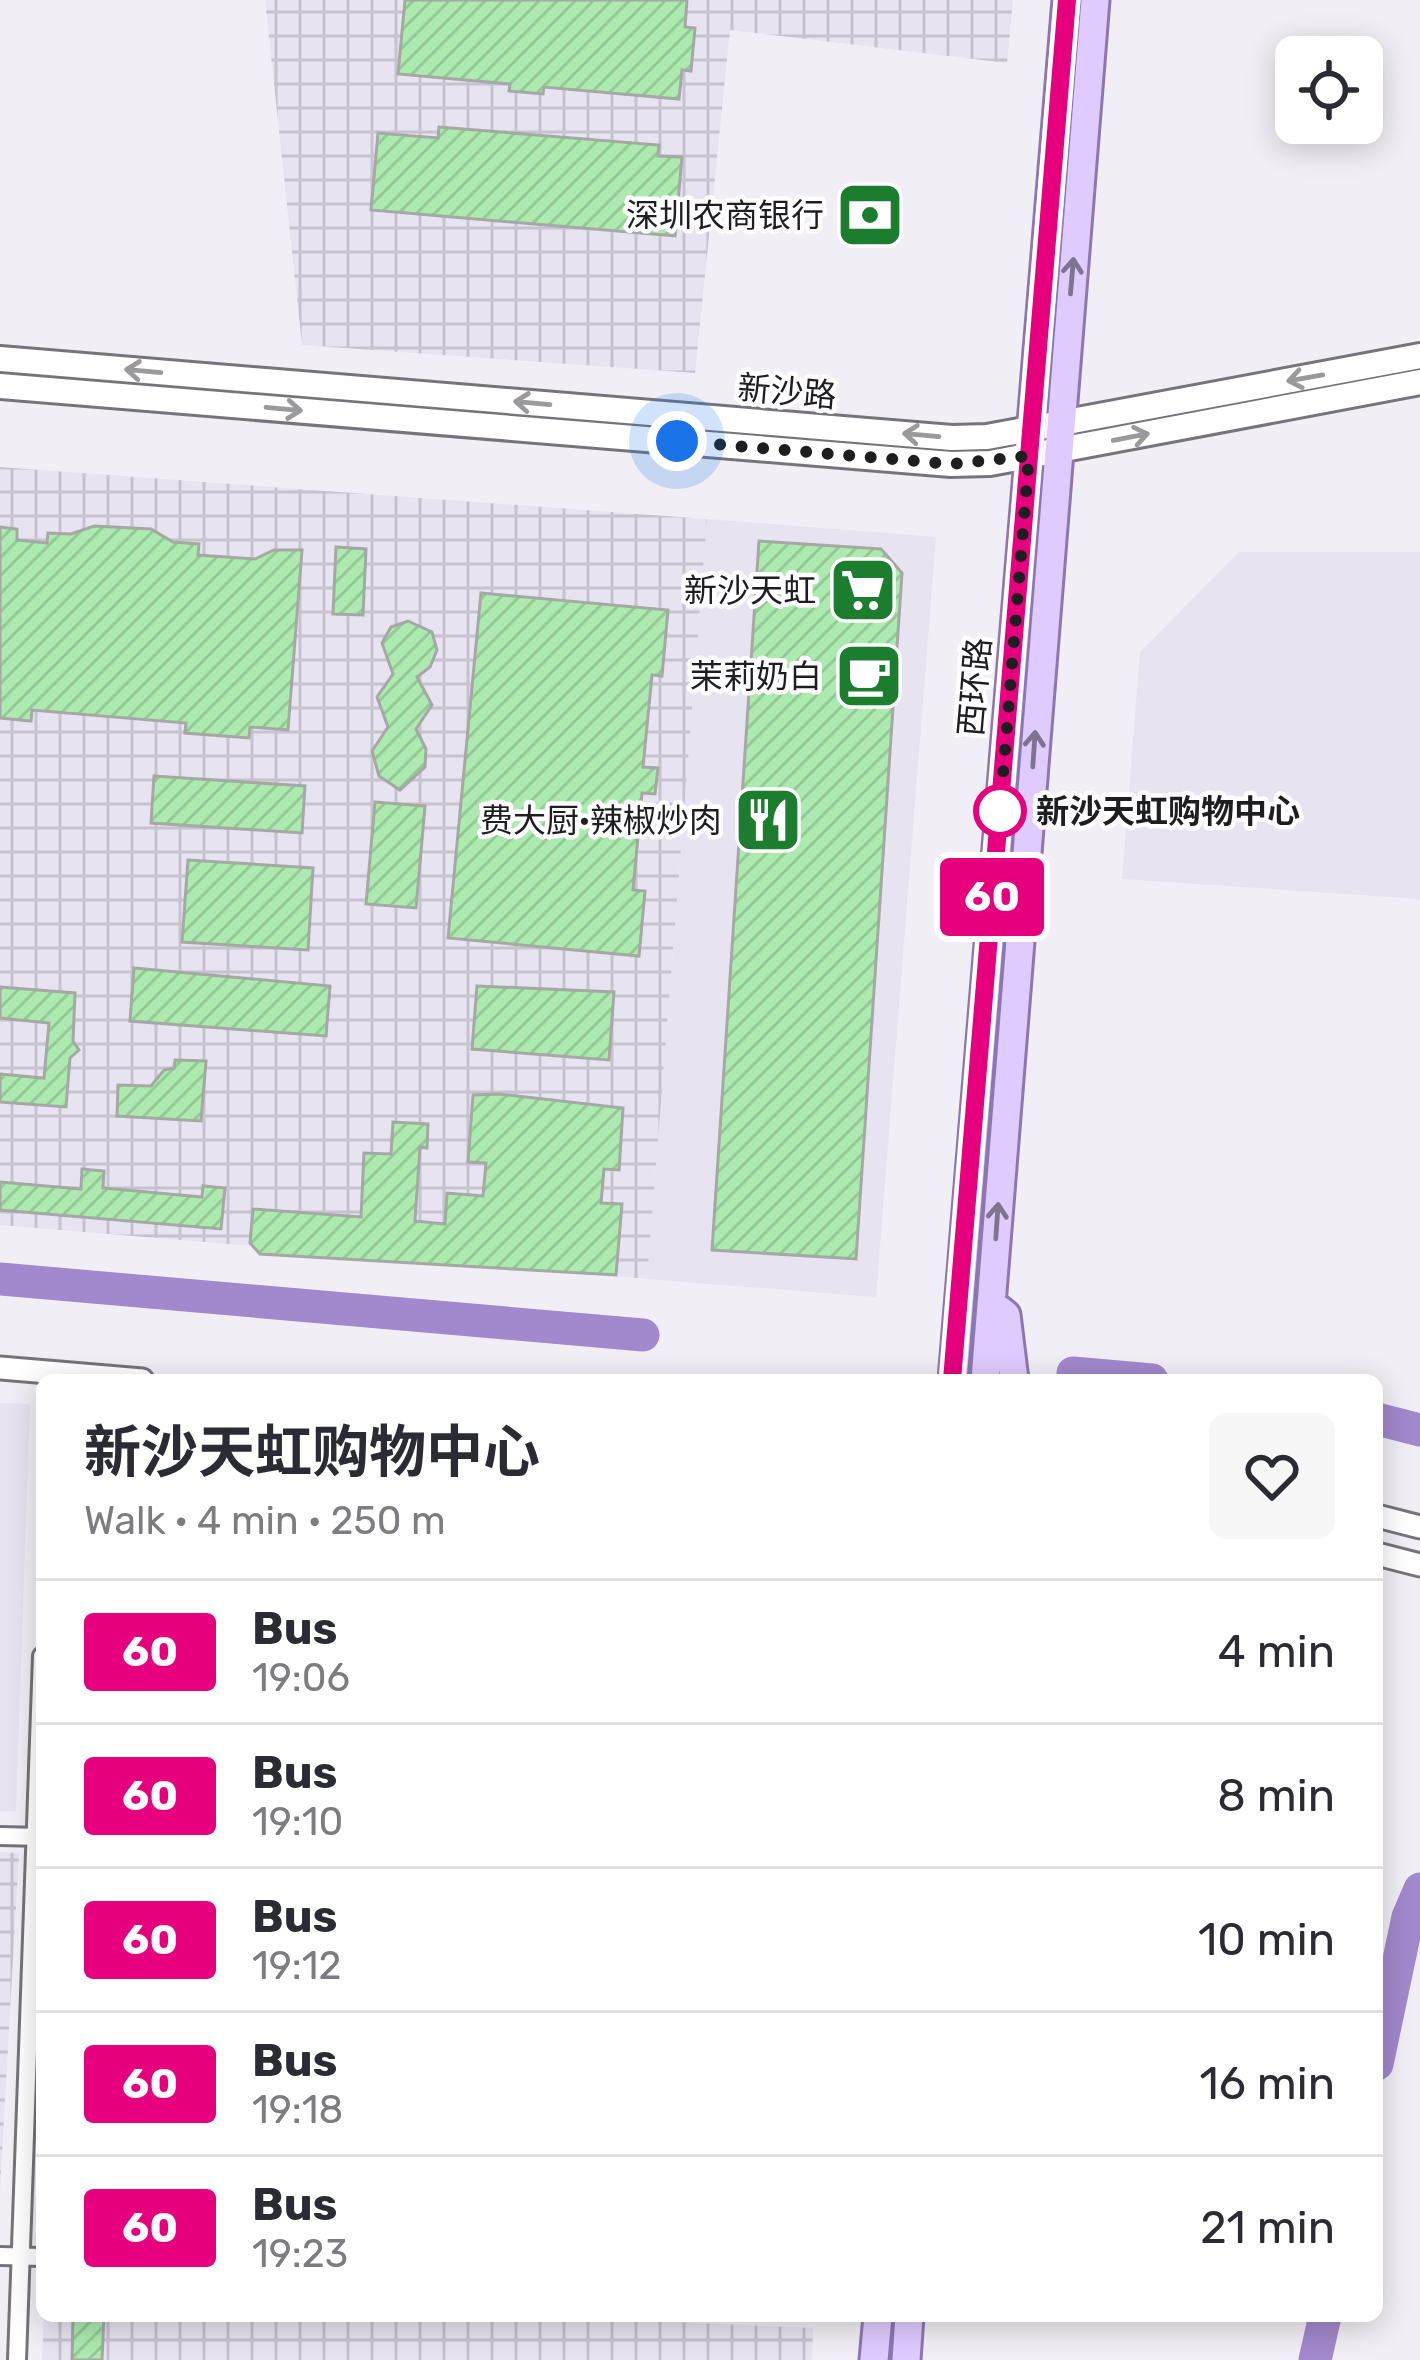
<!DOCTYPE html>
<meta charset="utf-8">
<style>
:root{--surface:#fff;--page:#f7f7f7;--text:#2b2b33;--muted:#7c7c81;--line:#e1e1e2}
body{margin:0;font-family:Rubik,"Noto Sans SC",sans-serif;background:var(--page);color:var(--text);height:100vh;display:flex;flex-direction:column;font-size:45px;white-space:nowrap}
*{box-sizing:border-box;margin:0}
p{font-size:39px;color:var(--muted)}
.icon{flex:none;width:66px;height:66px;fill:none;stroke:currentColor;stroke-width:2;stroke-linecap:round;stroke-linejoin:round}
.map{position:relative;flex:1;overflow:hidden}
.panel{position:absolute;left:36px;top:1374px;width:1347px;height:948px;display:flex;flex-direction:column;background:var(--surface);border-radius:18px;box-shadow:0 6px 30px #0003}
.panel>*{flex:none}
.badge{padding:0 24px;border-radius:9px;font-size:42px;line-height:78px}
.controls{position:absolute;left:1275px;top:36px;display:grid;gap:24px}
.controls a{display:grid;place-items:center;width:108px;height:108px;border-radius:18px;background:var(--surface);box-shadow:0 6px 30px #0003;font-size:60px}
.you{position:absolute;width:60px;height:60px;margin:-30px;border:9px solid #fff;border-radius:50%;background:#1a73e8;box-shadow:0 0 0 18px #1a73e833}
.map>.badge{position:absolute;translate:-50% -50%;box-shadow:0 0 0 6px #fff}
.round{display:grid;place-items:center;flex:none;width:126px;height:126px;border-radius:18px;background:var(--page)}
.headline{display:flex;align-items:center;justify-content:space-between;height:204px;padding:0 48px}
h1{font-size:57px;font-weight:700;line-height:90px}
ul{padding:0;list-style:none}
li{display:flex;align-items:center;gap:36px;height:144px;padding:0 48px;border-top:3px solid var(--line)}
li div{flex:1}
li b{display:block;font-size:45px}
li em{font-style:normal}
li .badge{min-width:132px;font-weight:700;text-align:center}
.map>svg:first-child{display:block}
.built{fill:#e7e3f0}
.industrial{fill:url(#industrial-grid)}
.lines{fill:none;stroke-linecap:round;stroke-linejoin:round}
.river{stroke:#a288cc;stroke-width:33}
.building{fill:url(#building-hatch);stroke:#a4a9a4;stroke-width:3}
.minor-casing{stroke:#76747a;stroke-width:22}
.tertiary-casing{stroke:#76747a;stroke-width:27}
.secondary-casing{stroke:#76747a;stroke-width:30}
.primary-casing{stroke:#8d77b0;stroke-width:33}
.minor{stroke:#fff;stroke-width:16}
.tertiary{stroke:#fff;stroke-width:21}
.secondary{stroke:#fff;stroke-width:24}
.primary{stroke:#dfcbfe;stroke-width:27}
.oneway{stroke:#7e748f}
.oneway2{stroke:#9a999b}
.line-casing{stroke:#fff;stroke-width:27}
.line{stroke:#e6007e;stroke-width:18}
.walk{stroke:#1e1d20;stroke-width:12;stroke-dasharray:0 21.6}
.stop-dot{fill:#fff;stroke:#e6007e;stroke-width:6}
.labels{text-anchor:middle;stroke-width:9;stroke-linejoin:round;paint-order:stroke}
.poi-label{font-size:33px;fill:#1e1d20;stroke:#fefdff;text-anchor:end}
.street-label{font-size:33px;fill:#1e1d20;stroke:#fefdff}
.stop-label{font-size:33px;font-weight:bold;fill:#1e1d20;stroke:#fefdff;text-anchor:start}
</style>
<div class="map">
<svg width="1420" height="2360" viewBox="0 0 1420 2360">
<defs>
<pattern id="industrial-grid" width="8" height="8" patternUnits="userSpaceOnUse" patternTransform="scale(3)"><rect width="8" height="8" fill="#e7e3f0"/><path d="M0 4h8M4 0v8" fill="none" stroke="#c6c2ce"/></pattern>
<pattern id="building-hatch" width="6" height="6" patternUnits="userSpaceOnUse" patternTransform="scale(3)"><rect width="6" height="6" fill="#aceaaf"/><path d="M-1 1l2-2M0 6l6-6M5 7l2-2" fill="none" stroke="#94c896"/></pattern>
</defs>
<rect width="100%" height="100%" fill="#f1eff5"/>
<g class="built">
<polygon points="707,519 936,537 876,1297 647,1279"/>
<polygon points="1239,552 1420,552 1420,899 1122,879 1140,652"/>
<polygon points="0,1403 30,1404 16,1811 0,1811"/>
</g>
<g class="industrial">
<polygon points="265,0 1013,0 1007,63 730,30 695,373 302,345"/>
<polygon points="0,467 707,519 647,1279 0,1225"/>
<polygon points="0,1852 19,1853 0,2190"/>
<polygon points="44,2316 533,2316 813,2328 812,2360 42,2360"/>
</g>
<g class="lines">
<g class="river">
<polyline points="0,1279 643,1335"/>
<polyline points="1073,1373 1152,1380"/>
<polyline points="1377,1419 1420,1430"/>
<polyline points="1377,2064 1408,1917 1420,1889"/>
<polyline points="1315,2360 1325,2316"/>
</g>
</g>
<g class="building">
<polygon points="405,0 687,0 685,27 695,28 691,71 682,70 679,99 544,87 543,94 509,91 510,84 398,74"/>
<polygon points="439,127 659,145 658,156 682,157 675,236 371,210 378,133 438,138"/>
<polygon points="94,526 151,529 173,542 199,544 198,555 255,559 274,550 302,550 288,730 250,727 249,738 185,733 186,723 32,710 31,721 0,718 0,527 17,529 17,540 47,543 48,533 71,534"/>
<polygon points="759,541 881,549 902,573 856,1259 712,1250"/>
<polygon points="336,547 366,549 363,615 333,614"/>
<polygon points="481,593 668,610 662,676 652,675 643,767 658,768 655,794 642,793 633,890 645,891 639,956 448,938"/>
<polygon points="408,621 432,632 437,650 430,667 417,677 432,705 416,729 426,749 425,767 400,790 379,776 372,751 388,727 377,697 393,674 382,643 391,627"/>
<polygon points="154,776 305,786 302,833 151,823"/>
<polygon points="375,802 425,806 416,908 366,904"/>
<polygon points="188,860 313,868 308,950 182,942"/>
<polygon points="134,968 330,986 326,1036 130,1021"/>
<polygon points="477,986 614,992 609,1060 472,1049"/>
<polygon points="0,987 75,993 73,1041 79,1050 70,1058 66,1107 0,1102 0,1074 44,1078 49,1023 0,1018"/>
<polygon points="175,1060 206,1061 201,1121 117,1116 118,1085 151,1086 164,1070 174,1068"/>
<polygon points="499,1094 623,1108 619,1170 604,1169 601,1203 622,1204 616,1275 260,1254 250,1243 253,1209 361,1217 364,1153 391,1154 393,1122 428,1124 427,1148 420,1147 415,1221 445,1224 447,1193 483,1196 486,1163 468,1162 473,1095"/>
<polygon points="82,1169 104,1171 103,1188 202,1197 203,1186 225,1188 221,1229 0,1210 0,1182 81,1189"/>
<polygon points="73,2316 104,2316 102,2360 72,2360"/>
</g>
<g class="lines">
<defs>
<g id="minor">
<polyline points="0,1836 42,1837"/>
<polyline points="0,2256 42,2257"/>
<polyline points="17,2360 42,1656"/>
</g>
<g id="tertiary">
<polyline points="0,1368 142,1380"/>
<polyline points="1377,1516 1420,1527"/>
<polyline points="1377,1554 1420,1565"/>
</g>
<g id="secondary">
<polyline points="0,359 952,438 987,437 1420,356"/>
<polyline points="0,386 951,464 990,463 1420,382"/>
</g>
<g id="primary">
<polyline points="1000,1310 1006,1315 1014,1380"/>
<polyline points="953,1380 1067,0"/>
<polyline points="985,1380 1095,0"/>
<polyline points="874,2360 878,2316"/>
<polyline points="906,2360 909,2316"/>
</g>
</defs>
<use href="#minor" class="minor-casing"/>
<use href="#tertiary" class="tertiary-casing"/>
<use href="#secondary" class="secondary-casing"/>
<use href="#primary" class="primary-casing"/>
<use href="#minor" class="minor"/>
<use href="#tertiary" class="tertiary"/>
<use href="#secondary" class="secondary"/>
<use href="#primary" class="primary"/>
</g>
<defs><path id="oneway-shaft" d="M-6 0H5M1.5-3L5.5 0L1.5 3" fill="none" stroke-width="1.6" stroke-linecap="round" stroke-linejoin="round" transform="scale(3)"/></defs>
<g class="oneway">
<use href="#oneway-shaft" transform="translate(1072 276) rotate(-85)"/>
<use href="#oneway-shaft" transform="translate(1034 749) rotate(-86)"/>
<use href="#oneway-shaft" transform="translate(997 1221) rotate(-86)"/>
</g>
<g class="oneway2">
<use href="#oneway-shaft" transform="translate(143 371) rotate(-175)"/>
<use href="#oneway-shaft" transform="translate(1305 378) rotate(170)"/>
<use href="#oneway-shaft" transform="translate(532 403) rotate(-175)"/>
<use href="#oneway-shaft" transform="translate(284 409) rotate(5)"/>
<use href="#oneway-shaft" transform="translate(921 435) rotate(-175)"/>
<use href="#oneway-shaft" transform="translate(1131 437) rotate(-11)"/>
</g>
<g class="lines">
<defs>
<polyline id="line" points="952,1380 1067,0"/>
</defs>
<use href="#line" class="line-casing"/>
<use href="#line" class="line"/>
<polyline class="walk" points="677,441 951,464 1029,456 1000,811"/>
</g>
<defs>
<symbol id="bank-square" viewBox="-11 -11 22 22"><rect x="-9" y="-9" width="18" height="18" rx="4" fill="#1c7d2f" stroke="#fefdff"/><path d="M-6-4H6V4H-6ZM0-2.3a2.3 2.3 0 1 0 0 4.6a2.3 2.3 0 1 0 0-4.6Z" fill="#fff"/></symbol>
<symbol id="supermarket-square" viewBox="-11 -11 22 22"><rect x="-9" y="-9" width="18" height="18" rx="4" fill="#1c7d2f" stroke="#fefdff"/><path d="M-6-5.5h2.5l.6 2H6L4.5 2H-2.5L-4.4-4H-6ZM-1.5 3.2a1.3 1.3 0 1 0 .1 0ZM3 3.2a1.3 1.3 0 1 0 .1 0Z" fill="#fff"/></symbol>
<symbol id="cafe-square" viewBox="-11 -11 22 22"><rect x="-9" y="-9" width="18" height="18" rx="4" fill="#1c7d2f" stroke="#fefdff"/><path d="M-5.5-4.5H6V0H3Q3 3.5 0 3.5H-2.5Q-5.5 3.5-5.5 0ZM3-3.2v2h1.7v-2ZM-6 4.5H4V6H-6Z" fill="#fff"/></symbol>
<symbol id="restaurant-square" viewBox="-11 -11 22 22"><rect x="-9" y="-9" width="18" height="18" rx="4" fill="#1c7d2f" stroke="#fefdff"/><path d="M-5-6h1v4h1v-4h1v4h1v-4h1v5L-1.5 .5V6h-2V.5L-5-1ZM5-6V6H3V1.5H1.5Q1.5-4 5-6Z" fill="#fff"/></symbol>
</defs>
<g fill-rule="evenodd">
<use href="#bank-square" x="832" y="177" width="76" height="76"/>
<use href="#supermarket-square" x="825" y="552" width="76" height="76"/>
<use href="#cafe-square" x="831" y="638" width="76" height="76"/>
<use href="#restaurant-square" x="730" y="782" width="76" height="76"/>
</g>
<circle class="stop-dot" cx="1000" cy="811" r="24"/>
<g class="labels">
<g class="poi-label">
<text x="824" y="227">深圳农商银行</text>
<text x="816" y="602">新沙天虹</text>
<text x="822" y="688">茉莉奶白</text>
<text x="722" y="832">费大厨·辣椒炒肉</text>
</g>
<g class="street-label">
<text transform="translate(787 391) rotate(5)" y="12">新沙路</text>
<text transform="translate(974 687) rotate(-85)" y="12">西环路</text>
</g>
<g class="stop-label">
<text x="1036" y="823">新沙天虹购物中心</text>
</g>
</g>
</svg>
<div class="controls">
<a><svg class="icon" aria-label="locate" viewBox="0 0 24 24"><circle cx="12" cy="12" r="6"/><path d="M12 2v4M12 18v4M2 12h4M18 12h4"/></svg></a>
</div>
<div class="you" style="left:677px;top:441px"></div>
<b class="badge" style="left:992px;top:897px;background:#e6007e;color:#fff">60</b>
<section class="panel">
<div class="headline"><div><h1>新沙天虹购物中心</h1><p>Walk · 4 min · 250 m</p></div><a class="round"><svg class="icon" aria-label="heart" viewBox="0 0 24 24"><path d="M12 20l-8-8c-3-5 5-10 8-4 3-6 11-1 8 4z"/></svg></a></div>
<ul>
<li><span class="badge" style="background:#e6007e;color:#fff">60</span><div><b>Bus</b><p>19:06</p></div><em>4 min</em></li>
<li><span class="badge" style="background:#e6007e;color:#fff">60</span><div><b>Bus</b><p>19:10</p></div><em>8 min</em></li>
<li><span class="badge" style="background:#e6007e;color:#fff">60</span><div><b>Bus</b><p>19:12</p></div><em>10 min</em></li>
<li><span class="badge" style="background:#e6007e;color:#fff">60</span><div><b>Bus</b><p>19:18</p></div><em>16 min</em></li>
<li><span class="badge" style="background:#e6007e;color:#fff">60</span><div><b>Bus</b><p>19:23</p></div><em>21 min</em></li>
</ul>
</section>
</div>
